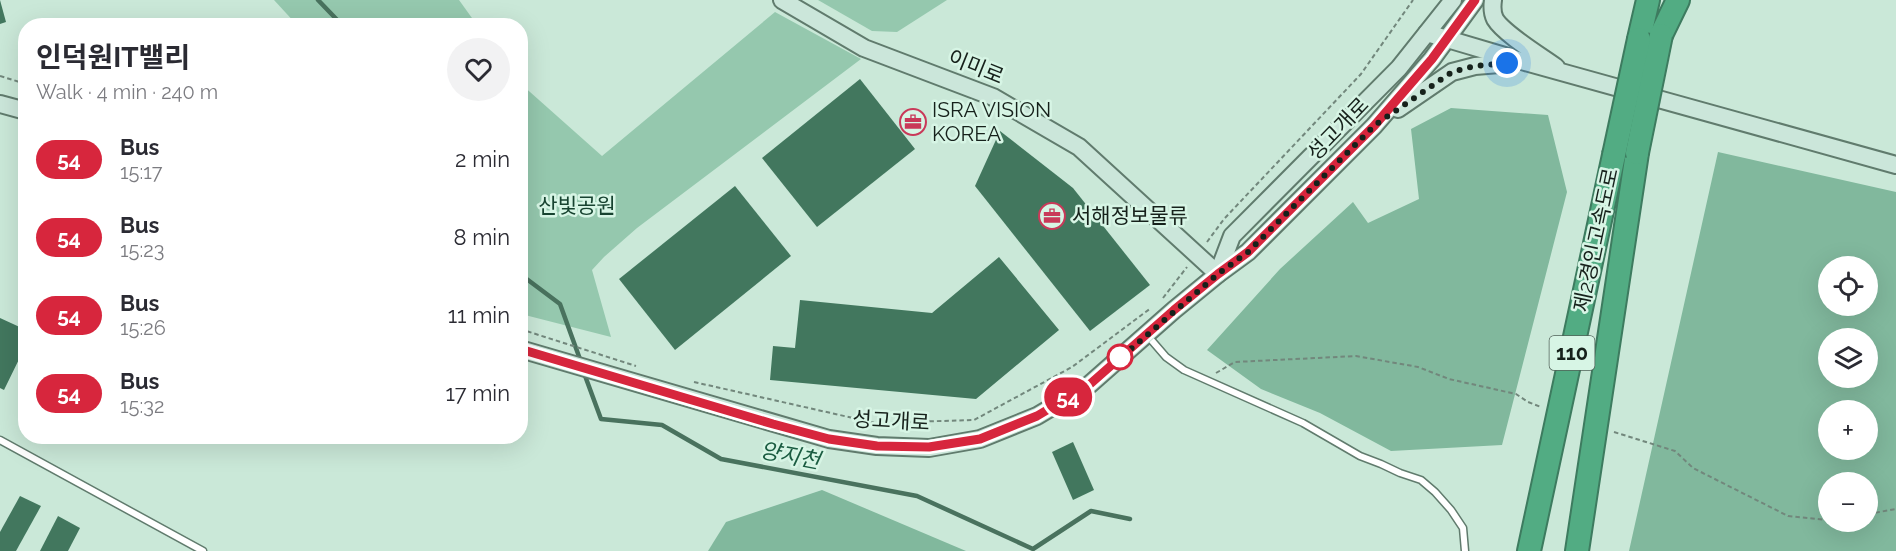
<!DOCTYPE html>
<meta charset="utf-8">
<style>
:root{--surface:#fff;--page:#f2f2f3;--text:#2b2b33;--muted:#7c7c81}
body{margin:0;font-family:Raleway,"Noto Sans KR",sans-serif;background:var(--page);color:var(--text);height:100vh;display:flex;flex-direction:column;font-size:22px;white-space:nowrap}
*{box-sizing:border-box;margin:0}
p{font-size:20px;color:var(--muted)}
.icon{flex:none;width:33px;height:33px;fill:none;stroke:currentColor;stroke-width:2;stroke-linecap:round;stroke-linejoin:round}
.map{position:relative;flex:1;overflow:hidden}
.drawer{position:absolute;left:18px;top:18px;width:510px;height:426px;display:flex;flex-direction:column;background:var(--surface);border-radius:24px;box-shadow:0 6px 24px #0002}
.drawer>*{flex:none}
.badge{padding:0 12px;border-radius:20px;font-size:21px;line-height:39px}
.fabs{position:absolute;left:1818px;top:256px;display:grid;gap:12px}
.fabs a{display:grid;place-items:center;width:60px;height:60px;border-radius:50%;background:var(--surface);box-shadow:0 6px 24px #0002;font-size:30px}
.you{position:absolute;width:30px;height:30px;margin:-15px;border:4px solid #fff;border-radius:50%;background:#1a73e8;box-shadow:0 0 0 9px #1a73e833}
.map>.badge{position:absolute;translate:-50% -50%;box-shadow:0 0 0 3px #fff}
.round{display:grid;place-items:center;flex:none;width:63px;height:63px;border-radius:32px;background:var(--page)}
.head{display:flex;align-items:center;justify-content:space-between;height:102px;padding:0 18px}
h1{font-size:28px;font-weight:700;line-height:45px}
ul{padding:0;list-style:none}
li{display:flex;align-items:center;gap:18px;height:78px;padding:0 18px}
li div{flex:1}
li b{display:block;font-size:22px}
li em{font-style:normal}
li .badge{min-width:66px;font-weight:700;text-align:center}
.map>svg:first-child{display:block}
.green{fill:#95c8ae}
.forest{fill:#81b89d;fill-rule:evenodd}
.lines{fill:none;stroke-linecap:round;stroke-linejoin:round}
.stream{stroke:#49725e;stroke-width:4.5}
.building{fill:#42775e}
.lane-casing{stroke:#607b6d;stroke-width:9}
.secondary-casing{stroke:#607b6d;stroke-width:20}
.highway-casing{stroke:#3d7b5f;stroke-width:26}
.path{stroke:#72877c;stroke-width:2;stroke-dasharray:4.5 3;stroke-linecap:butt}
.lane{stroke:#fff;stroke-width:6}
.secondary{stroke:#cbe6da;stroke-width:16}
.highway{stroke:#52ac83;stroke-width:22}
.highway-bridge-casing{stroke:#3d7b5f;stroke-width:26;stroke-linecap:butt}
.highway-bridge{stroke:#52ac83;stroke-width:22}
.line-casing{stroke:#fff;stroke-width:14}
.line{stroke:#d7263d;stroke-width:9}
.walk{stroke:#16211b;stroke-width:6;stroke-dasharray:0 10.8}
.stop-dot{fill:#fff;stroke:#d7263d;stroke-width:3}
.labels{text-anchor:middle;stroke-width:5;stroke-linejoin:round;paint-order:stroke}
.shield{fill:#d7f5e5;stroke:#506158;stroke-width:1.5}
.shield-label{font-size:20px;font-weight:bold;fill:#16211b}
.street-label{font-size:21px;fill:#16211b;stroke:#d7f5e5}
.poi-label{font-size:21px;fill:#16211b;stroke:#d7f5e5;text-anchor:start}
.park-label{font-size:21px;fill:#174330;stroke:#d7f5e5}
.water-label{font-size:22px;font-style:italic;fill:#1a5c41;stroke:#d7f5e5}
</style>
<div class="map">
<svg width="1896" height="551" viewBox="0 0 1896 551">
<rect width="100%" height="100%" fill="#cae8d8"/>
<g class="green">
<polygon points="274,0 459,0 477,25 297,25"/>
<polygon points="818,0 947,0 897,32 872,31"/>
<polygon points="775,12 861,59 637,228 604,257 592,270 611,337 521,314 521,84 602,156"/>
</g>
<g class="forest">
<polygon points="1451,108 1548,115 1567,192 1502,445 1391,451 1320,413 1261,389 1207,350 1280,269 1353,202 1368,223 1419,199 1411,129"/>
<path d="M1718,152L1896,192V551H1629ZM1828,267H1868V306H1828ZM1828,339H1868V378H1828ZM1828,411H1868V450H1828ZM1828,483H1868V522H1828Z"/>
<polygon points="822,490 966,551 708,551 726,522"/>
</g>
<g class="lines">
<g class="stream">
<polyline points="318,0 343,26"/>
<polyline points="520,274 560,304 581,362"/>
<polyline points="584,373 601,419 662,425 721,459 917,496 1033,549 1091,511 1130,519"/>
</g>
</g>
<g class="building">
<polygon points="0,0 6,22 0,24"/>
<polygon points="860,79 915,149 817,227 762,158"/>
<polygon points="1000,131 1073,188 1150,285 1090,331 975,186"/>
<polygon points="735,186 791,256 675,350 619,279"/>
<polygon points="999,257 1059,330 976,399 770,380 773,346 795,348 800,300 932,313"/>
<polygon points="0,318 24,329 18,342 26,345 4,390 0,388"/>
<polygon points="1073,442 1094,490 1073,500 1052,452"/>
<polygon points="20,496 41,506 16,551 0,551 0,532"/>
<polygon points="58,516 80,528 68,551 40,551"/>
</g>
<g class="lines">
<defs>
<g id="lane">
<polyline points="1147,335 1166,357 1184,370 1303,423 1360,456 1381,464 1400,473 1421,480 1435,492 1451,510 1463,528 1465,551"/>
<polyline points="0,440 203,551"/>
</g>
<g id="secondary">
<polyline points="782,0 864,48 993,97 1079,147 1218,274"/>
<path d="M1493,0C1492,7 1492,13 1495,19C1504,34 1541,56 1556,67"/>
<polyline points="1427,33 1525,62 1896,165"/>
<polyline points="0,104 26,111"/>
<polyline points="1398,109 1452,72 1475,66 1512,63"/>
<polyline points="1218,273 1232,236 1399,68 1453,0"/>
<polyline points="520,349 829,439 877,446 929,448 980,439 1037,416 1089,385 1174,310 1218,274 1248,252 1374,126 1432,59 1475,0"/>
</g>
<g id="highway">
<polyline points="1661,35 1678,0"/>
<polyline points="1639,39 1648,0"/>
<polyline points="1529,551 1614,155"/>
<polyline points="1577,551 1637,153"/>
</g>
</defs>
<use href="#lane" class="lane-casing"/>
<use href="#secondary" class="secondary-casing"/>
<use href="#highway" class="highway-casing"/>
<g class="path">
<polyline points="0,76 26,84"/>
<polyline points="1207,242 1224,219 1361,74 1413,0"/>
<polyline points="1163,298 1187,267"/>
<polyline points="520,329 636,366"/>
<polyline points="1216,373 1235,362 1356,356 1418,367 1449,379 1516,394 1528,402 1541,407"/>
<polyline points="694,382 875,423 974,420 1072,367 1151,308"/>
<polyline points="1614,432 1675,451 1693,468 1788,516 1828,520"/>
<polyline points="1868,514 1896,509"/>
</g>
<use href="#lane" class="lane"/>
<use href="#secondary" class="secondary"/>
<use href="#highway" class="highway"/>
<defs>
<g id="highway-bridge">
<polyline points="1637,153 1661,35"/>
<polyline points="1614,155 1639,39"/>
</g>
</defs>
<use href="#highway-bridge" class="highway-bridge-casing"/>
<use href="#highway-bridge" class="highway-bridge"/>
</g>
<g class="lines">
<defs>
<polyline id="line" points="520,349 773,424 829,439 877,446 929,447 980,439 1037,416 1089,385 1174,310 1218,274 1248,252 1374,126 1432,59 1475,0"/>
</defs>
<use href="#line" class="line-casing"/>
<use href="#line" class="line"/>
<polyline class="walk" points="1120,357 1118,360 1218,274 1248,252 1375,125 1452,72 1475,66 1507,63"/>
</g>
<defs>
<symbol id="office-ring" viewBox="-11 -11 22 22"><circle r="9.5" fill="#d7f5e5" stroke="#c93959" stroke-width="1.5"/><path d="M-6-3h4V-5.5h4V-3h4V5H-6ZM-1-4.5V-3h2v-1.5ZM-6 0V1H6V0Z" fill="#c93959"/></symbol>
</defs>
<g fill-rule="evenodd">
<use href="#office-ring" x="898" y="107" width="30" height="30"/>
<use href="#office-ring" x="1037" y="201" width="30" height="30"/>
</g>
<circle class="stop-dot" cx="1120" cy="357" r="12"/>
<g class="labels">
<rect class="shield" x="1549.5" y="336" width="45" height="34" rx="4.5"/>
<g class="shield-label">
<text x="1572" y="360">110</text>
</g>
<g class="street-label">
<text transform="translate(976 67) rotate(22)" y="7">이미로</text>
<text transform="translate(1338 129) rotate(-46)" y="7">성고개로</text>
<text transform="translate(1596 240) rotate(-78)" y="7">제2경인고속도로</text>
<text transform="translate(891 421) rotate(3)" y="7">성고개로</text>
</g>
<g class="poi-label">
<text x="932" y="117">ISRA VISION<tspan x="932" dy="24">KOREA</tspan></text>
<text x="1072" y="223">서해정보물류</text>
</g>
<g class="park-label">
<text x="577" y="213">산빛공원</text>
</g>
<g class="water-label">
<text transform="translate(790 455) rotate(11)" y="8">양지천</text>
</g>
</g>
</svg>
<div class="fabs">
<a><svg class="icon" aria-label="locate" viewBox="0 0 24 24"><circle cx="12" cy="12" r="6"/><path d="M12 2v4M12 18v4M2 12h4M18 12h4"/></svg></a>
<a><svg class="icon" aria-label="layers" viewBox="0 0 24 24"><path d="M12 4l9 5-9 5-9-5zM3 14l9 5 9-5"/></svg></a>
<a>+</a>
<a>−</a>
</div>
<div class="you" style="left:1507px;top:63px"></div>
<b class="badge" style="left:1068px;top:397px;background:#d7263d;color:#fff">54</b>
<section class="drawer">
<div class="head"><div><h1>인덕원IT밸리</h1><p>Walk · 4 min · 240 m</p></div><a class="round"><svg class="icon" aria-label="heart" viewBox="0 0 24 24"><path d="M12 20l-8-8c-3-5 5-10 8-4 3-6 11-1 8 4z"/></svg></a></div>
<ul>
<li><span class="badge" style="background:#d7263d;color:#fff">54</span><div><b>Bus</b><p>15:17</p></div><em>2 min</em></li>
<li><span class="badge" style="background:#d7263d;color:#fff">54</span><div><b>Bus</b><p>15:23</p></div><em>8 min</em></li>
<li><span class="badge" style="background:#d7263d;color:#fff">54</span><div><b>Bus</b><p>15:26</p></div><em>11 min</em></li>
<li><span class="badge" style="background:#d7263d;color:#fff">54</span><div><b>Bus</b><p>15:32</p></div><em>17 min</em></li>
</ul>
</section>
</div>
